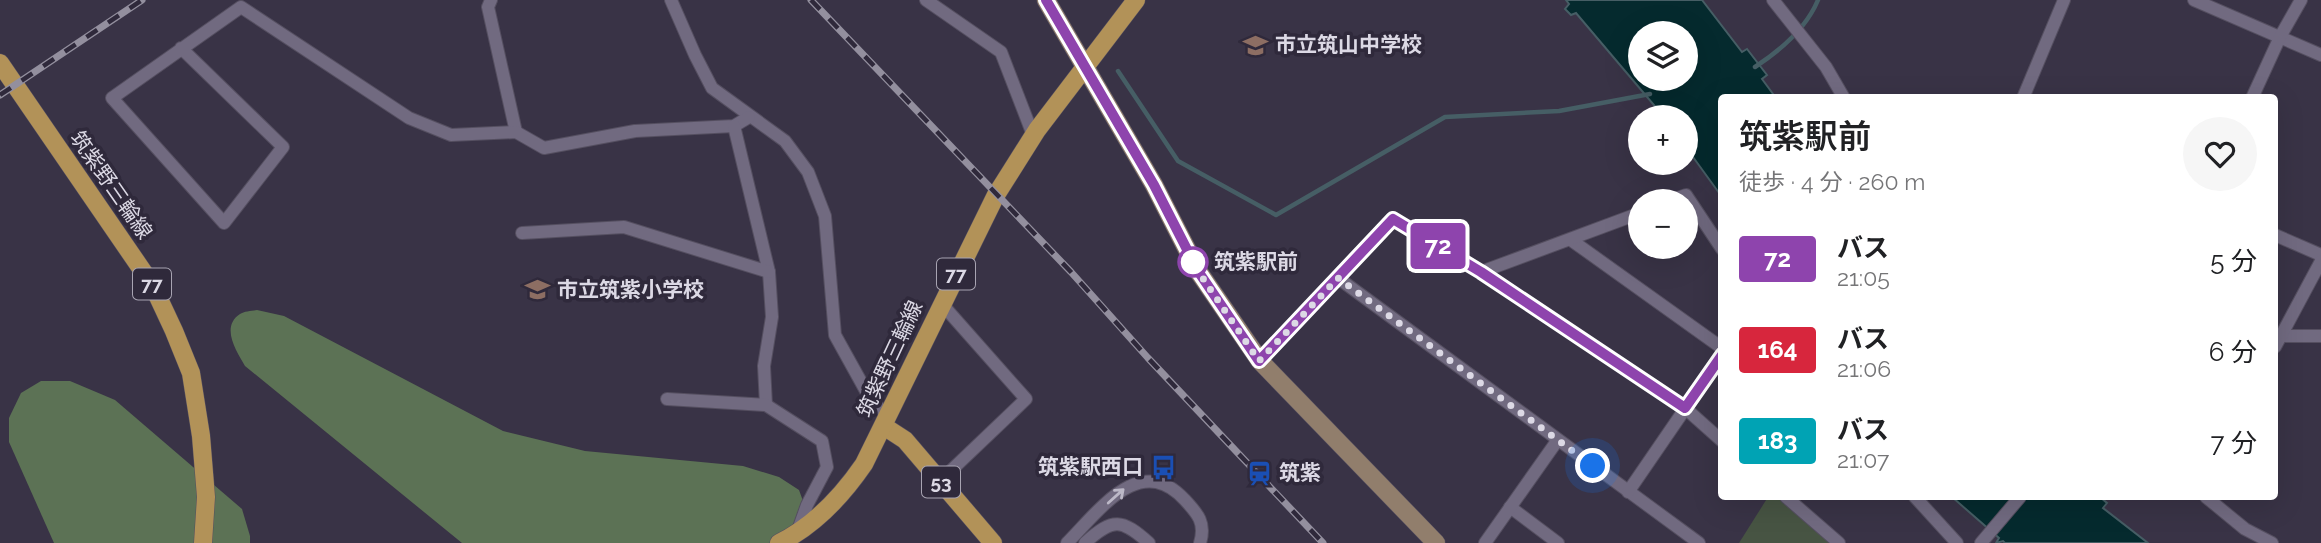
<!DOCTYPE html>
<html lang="ja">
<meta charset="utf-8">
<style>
:root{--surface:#fff;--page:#f6f6f6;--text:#202124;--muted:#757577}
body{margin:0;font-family:Raleway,"Noto Sans JP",sans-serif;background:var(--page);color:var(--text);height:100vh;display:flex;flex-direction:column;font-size:26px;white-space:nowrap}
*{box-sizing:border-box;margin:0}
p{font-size:23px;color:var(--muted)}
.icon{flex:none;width:38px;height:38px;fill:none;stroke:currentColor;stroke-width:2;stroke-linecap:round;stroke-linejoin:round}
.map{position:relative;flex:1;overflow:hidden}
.side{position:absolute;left:1718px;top:94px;width:560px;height:406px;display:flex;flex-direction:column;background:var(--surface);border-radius:7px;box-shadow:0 7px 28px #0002}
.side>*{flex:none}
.badge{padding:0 14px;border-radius:5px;font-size:24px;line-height:46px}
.buttons{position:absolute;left:1628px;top:21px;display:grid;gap:14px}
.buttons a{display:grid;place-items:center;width:70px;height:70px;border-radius:50%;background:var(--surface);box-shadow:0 7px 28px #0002;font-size:35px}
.you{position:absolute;width:35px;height:35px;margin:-18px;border:5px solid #fff;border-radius:50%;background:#1a73e8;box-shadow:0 0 0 10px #1a73e833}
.map>.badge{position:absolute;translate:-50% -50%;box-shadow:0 0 0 4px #fff}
.round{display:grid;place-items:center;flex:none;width:74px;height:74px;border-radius:37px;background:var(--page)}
.headline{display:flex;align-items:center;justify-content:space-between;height:119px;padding:0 21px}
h1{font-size:33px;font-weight:600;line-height:52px}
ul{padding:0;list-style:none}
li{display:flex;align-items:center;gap:21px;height:91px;padding:0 21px}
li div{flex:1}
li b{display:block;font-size:26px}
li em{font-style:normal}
li .badge{min-width:77px;font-weight:700;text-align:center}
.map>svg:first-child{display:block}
.green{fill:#475443}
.forest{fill:#5c7255}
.water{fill:#052a2e;stroke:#465e65;stroke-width:2;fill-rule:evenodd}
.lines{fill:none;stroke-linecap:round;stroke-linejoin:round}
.stream{stroke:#465e65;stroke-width:4.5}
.street-casing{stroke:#554f60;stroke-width:14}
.secondary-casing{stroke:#554f60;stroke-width:19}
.primary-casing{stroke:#554f60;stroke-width:19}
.street{stroke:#716a80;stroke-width:12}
.secondary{stroke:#917e6c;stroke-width:18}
.primary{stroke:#b29258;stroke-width:18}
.rail-casing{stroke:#938f9e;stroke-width:7}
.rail{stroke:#2f293b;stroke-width:4.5;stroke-dasharray:13;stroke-linecap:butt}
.oneway{stroke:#bcb8c7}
.line-casing{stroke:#fff;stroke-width:16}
.line{stroke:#8e44ad;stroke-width:10}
.walk{stroke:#dcd9e5;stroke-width:7;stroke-dasharray:0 12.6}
.stop-dot{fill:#fff;stroke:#8e44ad;stroke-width:3.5}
.labels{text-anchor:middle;stroke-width:7;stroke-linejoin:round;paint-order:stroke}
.shield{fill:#2f293b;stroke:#a8a4b2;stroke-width:2}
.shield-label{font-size:19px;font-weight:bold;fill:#dcd9e5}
.poi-label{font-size:21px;font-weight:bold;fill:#dcd9e5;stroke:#2f293b;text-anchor:start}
.street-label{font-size:21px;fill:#dcd9e5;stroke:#2f293b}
.stop-label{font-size:21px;font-weight:bold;fill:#dcd9e5;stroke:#2f293b;text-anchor:start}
</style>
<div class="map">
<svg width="2321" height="543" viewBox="0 0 2321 543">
<rect width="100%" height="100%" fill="#393346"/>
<polygon class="green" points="1768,497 1786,497 1839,543 1739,543"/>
<g class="forest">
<path d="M257,310L284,316L503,431L585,451L743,466L779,477L799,490L807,512L805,532L799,543H462L245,366C237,352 220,327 240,314C244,311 252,311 257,310Z"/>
<polygon points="41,381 70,381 115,400 242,509 250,536 250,543 54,543 9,442 9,418 21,393"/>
</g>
<g class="water">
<path d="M1566,0H1702L1742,52L1747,49L1767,75L1762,79L1776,98H1722V197L1685,146V117H1664L1576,13L1571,15L1565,9L1569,4ZM1640,33H1685V79H1640Z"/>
<polygon points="1952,497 2100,497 2107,503 2103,508 2148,543 2005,543 2003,541 1996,543 1999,538"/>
</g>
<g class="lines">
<g class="stream">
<path d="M1755,67C1781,50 1806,29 1818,0"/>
<polyline points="1118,71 1178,161 1276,215 1445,117 1559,111 1650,94"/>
</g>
<defs>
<g id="street">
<polyline points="491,0 488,7 516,132"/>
<polyline points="671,0 695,55 712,88 785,141 808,172 825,216 835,335 871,400 889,417"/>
<polyline points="926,0 1001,52 1033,135"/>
<polyline points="1773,0 1826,67 1844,98"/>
<polyline points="2194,0 2321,55"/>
<polyline points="181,48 283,147 224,223 112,98 241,7 409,118 451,135 516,132 544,148 635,131 734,126 749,117"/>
<polyline points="2023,98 2064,0"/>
<polyline points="2252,98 2280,37 2301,0"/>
<polyline points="734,126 769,272 772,317 764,366 766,405"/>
<polyline points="1669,201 1686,195 1722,249"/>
<polyline points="522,233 624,227 769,272"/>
<polyline points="2275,235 2321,255"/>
<polyline points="1571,240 1722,348"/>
<polyline points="1481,272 1640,213"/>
<polyline points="1338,278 1699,543"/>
<polyline points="2283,336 2321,336"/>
<polyline points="2275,347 2321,261"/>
<polyline points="1260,361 1393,219 1481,272 1685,408 1722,441"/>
<polyline points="667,399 766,405 822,441 827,467 807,505 797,533"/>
<polyline points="940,481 1026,399 941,303"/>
<polyline points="1628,492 1722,355"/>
<polyline points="1786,497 1839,543"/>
<polyline points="1915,497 1957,543"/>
<polyline points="2206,497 2245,529 2272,543"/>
<polyline points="1510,507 1558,543"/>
<path d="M1067,543C1099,511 1140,451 1185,500C1198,514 1206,523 1200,543"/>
<path d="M1085,543C1113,517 1122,519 1149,543"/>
<polyline points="1485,543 1557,441"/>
<polyline points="1981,543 2020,497"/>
</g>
<polyline id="secondary" points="1046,0 1154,185 1198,271 1260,361 1436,543"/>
<g id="primary">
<polyline points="0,63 153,286 174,331 191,373 201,436 206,497 203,543"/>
<polyline points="885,427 905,440 993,543"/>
<path d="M779,543C814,526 842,496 864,464L996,195L1037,130L1136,0"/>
</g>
</defs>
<use href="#street" class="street-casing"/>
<use href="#secondary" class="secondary-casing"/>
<use href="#primary" class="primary-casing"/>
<use href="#street" class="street"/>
<use href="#secondary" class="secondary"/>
<use href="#primary" class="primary"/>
<defs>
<g id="rail">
<polyline points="811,0 1071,272 1148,358 1323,543"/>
<polyline points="0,95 142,0"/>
</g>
</defs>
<use href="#rail" class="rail-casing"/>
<use href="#rail" class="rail"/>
</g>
<defs><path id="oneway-shaft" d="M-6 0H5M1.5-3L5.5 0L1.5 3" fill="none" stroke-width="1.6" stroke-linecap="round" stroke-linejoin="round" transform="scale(1.75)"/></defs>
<use class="oneway" href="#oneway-shaft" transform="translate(1116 496) rotate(-42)"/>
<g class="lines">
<defs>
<polyline id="line" points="1046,0 1154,185 1198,271 1259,361 1393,219 1481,272 1685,408 1722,355"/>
</defs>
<use href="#line" class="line-casing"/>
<use href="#line" class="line"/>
<polyline class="walk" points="1193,262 1189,254 1198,271 1259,361 1338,278 1593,466"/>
</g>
<defs>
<symbol id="school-bare" viewBox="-9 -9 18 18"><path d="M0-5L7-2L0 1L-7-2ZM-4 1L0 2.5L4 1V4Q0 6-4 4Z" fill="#8d6e63" stroke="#2f293b" stroke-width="2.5" paint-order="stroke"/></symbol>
<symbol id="bus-bare" viewBox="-9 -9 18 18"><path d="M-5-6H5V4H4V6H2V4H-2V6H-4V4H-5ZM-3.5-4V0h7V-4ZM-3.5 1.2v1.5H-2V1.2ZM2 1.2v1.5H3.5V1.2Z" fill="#1a4fb4" stroke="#2f293b" stroke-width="2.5" paint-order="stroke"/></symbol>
<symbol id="station-bare" viewBox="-9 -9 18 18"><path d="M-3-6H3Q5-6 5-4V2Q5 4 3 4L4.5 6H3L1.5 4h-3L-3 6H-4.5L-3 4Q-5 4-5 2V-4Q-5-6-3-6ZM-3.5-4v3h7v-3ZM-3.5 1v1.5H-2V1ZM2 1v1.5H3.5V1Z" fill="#1a4fb4" stroke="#2f293b" stroke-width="2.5" paint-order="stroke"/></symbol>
</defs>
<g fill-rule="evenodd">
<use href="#school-bare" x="1238" y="28" width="35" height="35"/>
<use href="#school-bare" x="520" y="272" width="35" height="35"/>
<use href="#bus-bare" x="1146" y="450" width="35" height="35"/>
<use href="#station-bare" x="1242" y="456" width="35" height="35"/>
</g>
<circle class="stop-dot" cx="1193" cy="262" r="14"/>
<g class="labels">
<g class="shield">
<rect x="937" y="258.5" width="38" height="31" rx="5"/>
<rect x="133" y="268.5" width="38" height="31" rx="5"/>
<rect x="922" y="466.5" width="38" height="31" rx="5"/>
</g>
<g class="shield-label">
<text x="956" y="281">77</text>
<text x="152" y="291">77</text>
<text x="941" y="489">53</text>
</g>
<g class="poi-label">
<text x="1275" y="52">市立筑山中学校</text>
<text x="557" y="297">市立筑紫小学校</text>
<text x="1143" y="474" text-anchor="end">筑紫駅西口</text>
<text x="1279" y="480">筑紫</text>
</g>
<g class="street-label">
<text transform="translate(111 185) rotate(55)" y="7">筑紫野三輪線</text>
<text transform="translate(890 359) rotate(-65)" y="7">筑紫野三輪線</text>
</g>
<g class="stop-label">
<text x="1214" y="269">筑紫駅前</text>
</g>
</g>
</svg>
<div class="buttons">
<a><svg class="icon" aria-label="layers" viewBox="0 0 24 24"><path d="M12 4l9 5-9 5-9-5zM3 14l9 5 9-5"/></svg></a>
<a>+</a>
<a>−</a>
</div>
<div class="you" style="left:1593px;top:466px"></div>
<b class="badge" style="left:1438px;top:246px;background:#8e44ad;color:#fff">72</b>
<section class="side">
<div class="headline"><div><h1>筑紫駅前</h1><p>徒歩 · 4 分 · 260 m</p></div><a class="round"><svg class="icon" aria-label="heart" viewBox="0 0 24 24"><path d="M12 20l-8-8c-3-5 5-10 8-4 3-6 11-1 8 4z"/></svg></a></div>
<ul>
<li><span class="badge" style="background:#8e44ad;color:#fff">72</span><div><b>バス</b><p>21:05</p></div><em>5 分</em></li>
<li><span class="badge" style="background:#d7263d;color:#fff">164</span><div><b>バス</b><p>21:06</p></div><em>6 分</em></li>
<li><span class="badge" style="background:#00a3b4;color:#fff">183</span><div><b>バス</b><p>21:07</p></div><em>7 分</em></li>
</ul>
</section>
</div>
